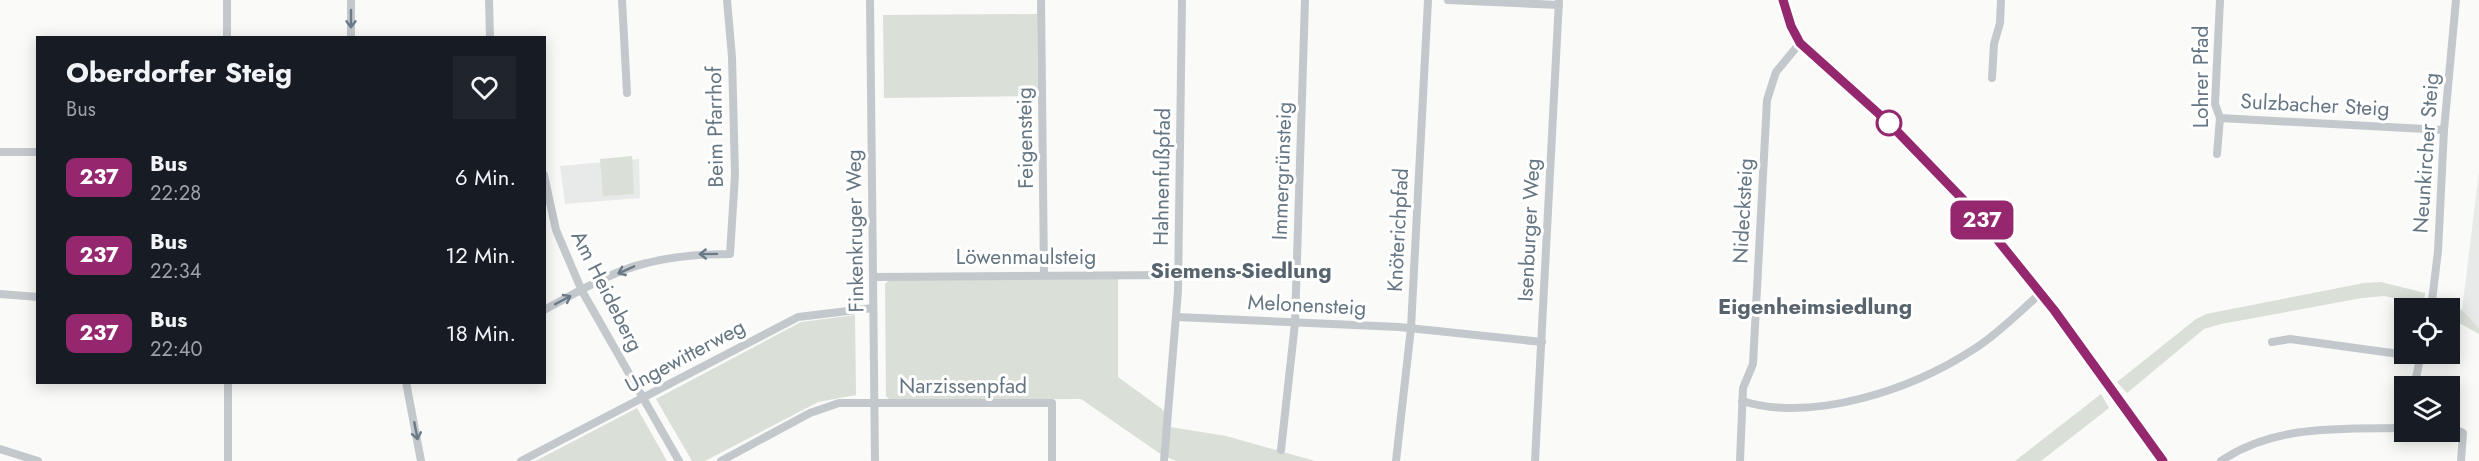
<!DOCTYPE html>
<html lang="de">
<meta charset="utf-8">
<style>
:root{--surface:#171b24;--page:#20242c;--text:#f1f3f6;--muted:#9ea1a6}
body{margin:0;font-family:Jost,sans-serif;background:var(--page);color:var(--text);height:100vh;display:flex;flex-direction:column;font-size:22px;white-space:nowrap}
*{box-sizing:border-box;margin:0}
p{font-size:20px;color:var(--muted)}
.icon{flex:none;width:33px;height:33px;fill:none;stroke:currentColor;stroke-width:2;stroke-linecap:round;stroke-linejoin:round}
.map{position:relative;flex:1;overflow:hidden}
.panel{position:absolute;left:36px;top:36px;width:510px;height:348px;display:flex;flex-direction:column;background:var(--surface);border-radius:0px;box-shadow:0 3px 15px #0003}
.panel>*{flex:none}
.badge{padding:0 12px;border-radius:9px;font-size:21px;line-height:39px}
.tools{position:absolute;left:2394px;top:298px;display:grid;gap:12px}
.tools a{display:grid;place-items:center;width:66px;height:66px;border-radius:0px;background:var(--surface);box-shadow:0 3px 15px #0003;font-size:30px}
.map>.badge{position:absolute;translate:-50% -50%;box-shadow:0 0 0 3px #fff}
.round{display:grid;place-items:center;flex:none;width:63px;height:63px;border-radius:0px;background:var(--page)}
.overview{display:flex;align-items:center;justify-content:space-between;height:102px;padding:0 30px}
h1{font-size:28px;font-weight:700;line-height:45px}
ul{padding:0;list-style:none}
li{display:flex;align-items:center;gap:18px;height:78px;padding:0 30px}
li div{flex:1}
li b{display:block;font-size:22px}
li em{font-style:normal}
li .badge{min-width:66px;font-weight:700;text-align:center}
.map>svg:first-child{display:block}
.built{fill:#e8e9e9}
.green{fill:#dadfd7}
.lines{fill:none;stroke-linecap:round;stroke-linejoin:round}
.street{stroke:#c3c8cc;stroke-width:8}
.oneway{stroke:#6a7a87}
.line-casing{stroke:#fff;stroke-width:14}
.line{stroke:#95276e;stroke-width:9}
.stop-dot{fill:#fff;stroke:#95276e;stroke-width:3}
.labels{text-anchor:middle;stroke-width:6;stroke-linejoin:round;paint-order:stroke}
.street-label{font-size:21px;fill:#657683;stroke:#fff}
.neighbourhood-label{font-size:22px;font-weight:bold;fill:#57646e;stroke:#fff}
</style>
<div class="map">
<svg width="2479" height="461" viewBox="0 0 2479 461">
<rect width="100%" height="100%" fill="#fafaf8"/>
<g class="built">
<polygon points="639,159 640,198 565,204 560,166"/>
<polygon points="2479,172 2479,328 2462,310"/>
</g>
<g class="green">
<polygon points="1037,14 1038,96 884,98 883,15"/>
<polygon points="632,156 634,194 603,196 600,159"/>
<polygon points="1118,279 1118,377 1166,412 1162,455 1081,399 890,400 886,396 885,284 889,280"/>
<polygon points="2381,282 2425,293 2423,305 2385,296 2362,298 2221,324 2204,329 2127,393 2117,382 2196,319 2206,314 2364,283"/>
<polygon points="2438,298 2462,310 2479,328 2479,334 2450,318 2450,309 2435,309"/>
<polygon points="855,315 856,395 818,402 705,461 692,461 656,399 801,322"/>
<polygon points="2101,394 2109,408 2041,461 2015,461"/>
<polygon points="637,408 667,461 535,461 545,456"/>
<polygon points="1170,427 1226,436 1315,461 1176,461 1167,457"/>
</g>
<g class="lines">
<g class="street">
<polyline points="227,0 227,38"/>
<polyline points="489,0 490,38"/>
<polyline points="622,0 627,93"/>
<polyline points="870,0 875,461"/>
<polyline points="1041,0 1044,275"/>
<polyline points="1448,0 1559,5"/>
<polyline points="1783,0 1791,26 1800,43 1889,123 1975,212 2062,321 2163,461"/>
<polyline points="351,38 351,0"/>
<polyline points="1992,78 1994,44 2000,23 2001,0"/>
<polyline points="2220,118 2444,130"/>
<polyline points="0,152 38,152"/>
<polyline points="2217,154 2220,118 2215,104 2220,0"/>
<polyline points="544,175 556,230 582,291 679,461"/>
<polyline points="873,277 1178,275"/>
<polyline points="0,294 38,297"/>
<polyline points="2431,309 2438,251 2444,130 2456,0"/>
<path d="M544,310C574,294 614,270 647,263C674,256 702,254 730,254L735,175L732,57L727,0"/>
<polyline points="1177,317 1399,327 1542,342"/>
<polyline points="2272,342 2290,339 2421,357"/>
<polyline points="228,382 228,461"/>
<polyline points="406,382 421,461"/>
<polyline points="2414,387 2421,354"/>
<path d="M1742,401C1814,423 1913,389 1974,349C1998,334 2019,312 2041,293"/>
<polyline points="2450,427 2463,433 2461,461"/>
<polyline points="0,449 38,461"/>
<polyline points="1281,450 1295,323 1305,0"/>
<polyline points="521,461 798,317 873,308"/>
<polyline points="721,461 810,413 839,403 1052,403 1052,461"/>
<polyline points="1164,461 1178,291 1182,0"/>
<polyline points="1396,461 1411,328 1428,0"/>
<polyline points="1535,461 1559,0"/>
<polyline points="1740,461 1743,388 1753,364 1767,100 1776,72 1800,43"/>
<path d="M2221,461C2275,424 2342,429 2404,428"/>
</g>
</g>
<defs><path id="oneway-shaft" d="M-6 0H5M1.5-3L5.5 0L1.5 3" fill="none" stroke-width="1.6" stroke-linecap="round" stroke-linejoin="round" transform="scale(1.5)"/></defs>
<g class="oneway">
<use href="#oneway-shaft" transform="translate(351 19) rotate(90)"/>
<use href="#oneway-shaft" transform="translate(708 254) rotate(179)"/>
<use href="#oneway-shaft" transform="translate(626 270) rotate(156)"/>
<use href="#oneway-shaft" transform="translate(563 300) rotate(-28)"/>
<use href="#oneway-shaft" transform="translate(416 431) rotate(79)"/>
</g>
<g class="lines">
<defs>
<polyline id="line" points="1783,0 1791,26 1800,43 1889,123 1975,212 2054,310 2163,461"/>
</defs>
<use href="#line" class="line-casing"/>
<use href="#line" class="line"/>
</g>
<circle class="stop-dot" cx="1889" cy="123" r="12"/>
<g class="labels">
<g class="street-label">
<text transform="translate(2201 77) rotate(-90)" y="7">Lohrer Pfad</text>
<text transform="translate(2315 105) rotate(3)" y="7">Sulzbacher Steig</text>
<text transform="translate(715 127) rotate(-91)" y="7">Beim Pfarrhof</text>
<text transform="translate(1025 138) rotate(-91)" y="7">Feigensteig</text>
<text transform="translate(2426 153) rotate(-86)" y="7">Neunkircher Steig</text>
<text transform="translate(1282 171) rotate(-88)" y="7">Immergrünsteig</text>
<text transform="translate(1162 177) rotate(-89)" y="7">Hahnenfußpfad</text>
<text transform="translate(1743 211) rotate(-87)" y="7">Nidecksteig</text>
<text transform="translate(1398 230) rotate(-87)" y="7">Knöterichpfad</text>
<text transform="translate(1529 230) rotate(-87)" y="7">Isenburger Weg</text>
<text transform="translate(855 231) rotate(-91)" y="7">Finkenkruger Weg</text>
<text x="1026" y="264">Löwenmaulsteig</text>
<text transform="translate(607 291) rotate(63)" y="7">Am Heideberg</text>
<text transform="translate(1307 305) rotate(3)" y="7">Melonensteig</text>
<text transform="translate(685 356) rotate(-28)" y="7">Ungewitterweg</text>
<text x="963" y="393">Narzissenpfad</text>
</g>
<g class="neighbourhood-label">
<text x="1241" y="278">Siemens-Siedlung</text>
<text x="1815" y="314">Eigenheimsiedlung</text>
</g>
</g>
</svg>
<div class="tools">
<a><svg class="icon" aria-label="locate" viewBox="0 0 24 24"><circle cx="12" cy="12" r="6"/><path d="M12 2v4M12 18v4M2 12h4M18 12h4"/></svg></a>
<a><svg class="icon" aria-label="layers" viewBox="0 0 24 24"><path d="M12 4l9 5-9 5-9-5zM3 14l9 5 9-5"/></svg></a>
</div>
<b class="badge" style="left:1982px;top:220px;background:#95276e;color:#fff">237</b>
<section class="panel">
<div class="overview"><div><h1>Oberdorfer Steig</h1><p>Bus</p></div><a class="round"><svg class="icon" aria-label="heart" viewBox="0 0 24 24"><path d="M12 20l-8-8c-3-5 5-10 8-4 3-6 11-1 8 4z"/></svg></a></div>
<ul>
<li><span class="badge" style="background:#95276e;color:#fff">237</span><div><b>Bus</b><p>22:28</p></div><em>6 Min.</em></li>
<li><span class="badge" style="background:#95276e;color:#fff">237</span><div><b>Bus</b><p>22:34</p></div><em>12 Min.</em></li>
<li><span class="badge" style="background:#95276e;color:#fff">237</span><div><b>Bus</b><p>22:40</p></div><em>18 Min.</em></li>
</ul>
</section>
</div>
